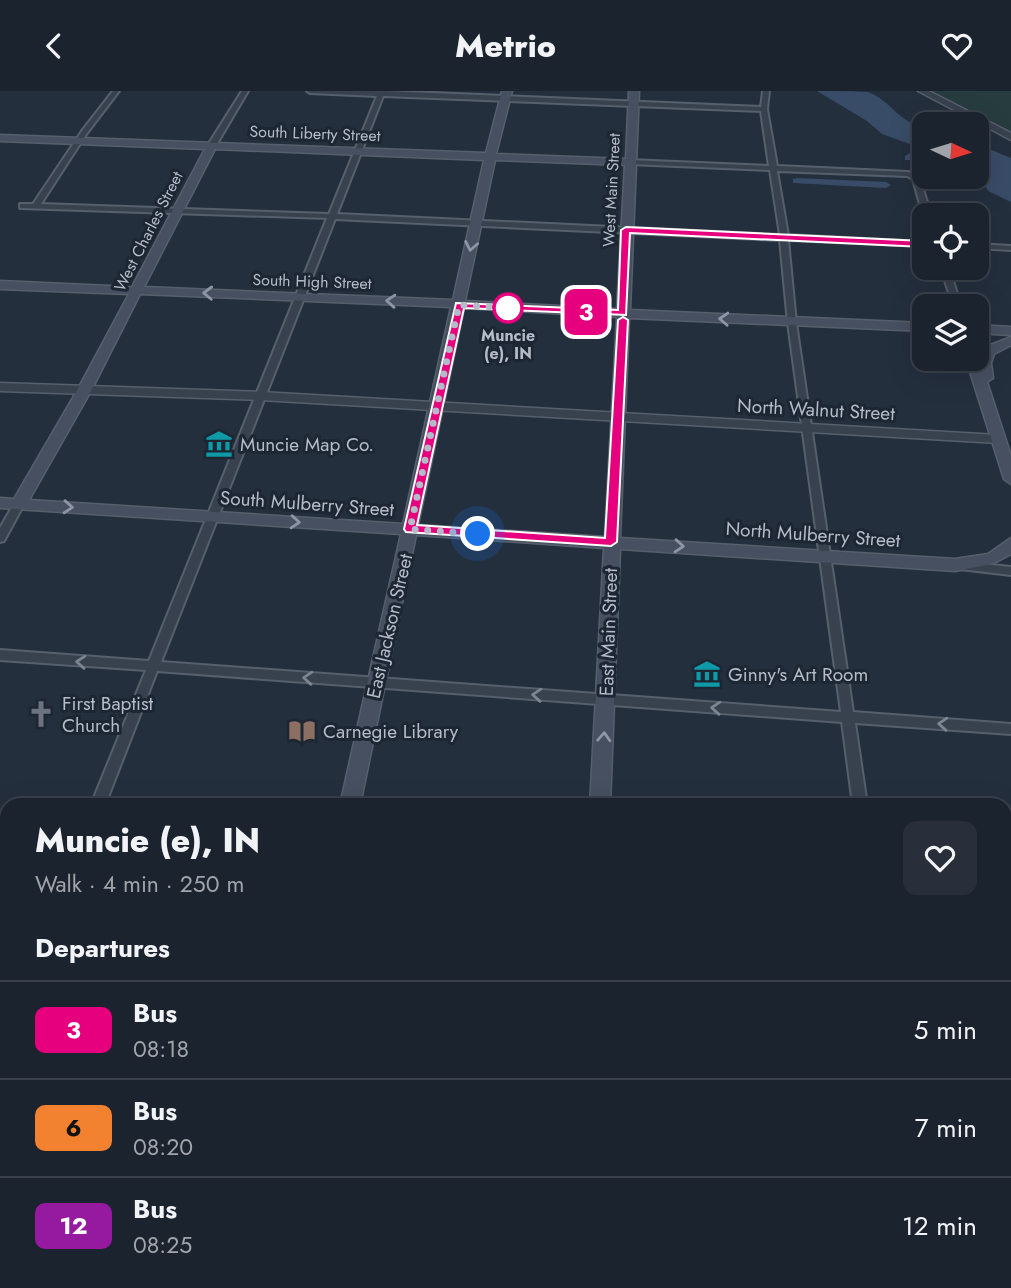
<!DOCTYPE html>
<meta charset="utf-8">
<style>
:root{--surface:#1b232e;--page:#282f3a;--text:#f1f3f6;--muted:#a0a4aa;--line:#39404a}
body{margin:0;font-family:Jost,sans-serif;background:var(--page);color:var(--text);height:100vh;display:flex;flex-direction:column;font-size:26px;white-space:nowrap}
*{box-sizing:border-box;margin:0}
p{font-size:23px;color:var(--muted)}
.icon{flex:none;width:38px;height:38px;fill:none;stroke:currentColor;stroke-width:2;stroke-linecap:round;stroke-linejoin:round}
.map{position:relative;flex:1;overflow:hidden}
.drawer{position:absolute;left:0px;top:707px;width:1012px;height:490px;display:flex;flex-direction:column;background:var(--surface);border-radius:21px 21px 0 0;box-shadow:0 7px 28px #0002,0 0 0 2px var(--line)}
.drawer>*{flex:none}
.badge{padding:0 14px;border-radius:10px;font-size:24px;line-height:46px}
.needle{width:46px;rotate:94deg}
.controls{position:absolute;left:912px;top:21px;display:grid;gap:14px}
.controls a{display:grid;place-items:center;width:77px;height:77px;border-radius:14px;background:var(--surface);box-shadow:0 7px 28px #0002,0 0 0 2px var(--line);font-size:35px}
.you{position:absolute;width:35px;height:35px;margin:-18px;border:5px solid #fff;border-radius:50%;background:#1a73e8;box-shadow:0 0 0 10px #1a73e833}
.map>.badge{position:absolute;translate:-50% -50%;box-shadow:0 0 0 4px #fff}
h2{padding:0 35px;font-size:26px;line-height:63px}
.round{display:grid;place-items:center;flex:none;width:74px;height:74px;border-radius:14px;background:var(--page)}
.head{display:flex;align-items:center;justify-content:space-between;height:119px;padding:0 35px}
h1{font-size:33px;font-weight:800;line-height:52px}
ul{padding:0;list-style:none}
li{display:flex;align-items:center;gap:21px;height:98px;padding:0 35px;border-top:2px solid var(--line)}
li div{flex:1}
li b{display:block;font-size:26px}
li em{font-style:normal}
li .badge{min-width:77px;font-weight:700;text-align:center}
header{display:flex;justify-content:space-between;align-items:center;height:91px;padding:0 35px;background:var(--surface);font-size:32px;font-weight:800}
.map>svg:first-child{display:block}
.green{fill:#263c3f}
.water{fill:#394c67}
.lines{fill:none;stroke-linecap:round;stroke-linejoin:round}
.canal{fill:#394c67;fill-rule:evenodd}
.minor-casing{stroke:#565f6c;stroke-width:4}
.tertiary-casing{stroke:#565f6c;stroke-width:3}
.secondary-casing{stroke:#565f6c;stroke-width:3}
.minor{fill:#38414e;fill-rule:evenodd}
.tertiary{fill:#38414e;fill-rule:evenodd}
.secondary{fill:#465061;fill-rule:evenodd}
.oneway{stroke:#8e96a5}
.oneway2{stroke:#7c8592}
.line{fill:#e6007e;stroke:#fff;stroke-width:2}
.walk{stroke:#b4bcc9;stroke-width:7;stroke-dasharray:0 12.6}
.stop-dot{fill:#fff;stroke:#e6007e;stroke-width:3.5}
.labels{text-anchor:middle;stroke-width:6;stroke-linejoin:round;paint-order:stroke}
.far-street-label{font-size:16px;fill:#b4bcc9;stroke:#1d2633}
.far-stop-label{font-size:16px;font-weight:bold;fill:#b4bcc9;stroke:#1d2633}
.street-label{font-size:19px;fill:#b4bcc9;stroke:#1d2633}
.poi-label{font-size:19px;fill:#b4bcc9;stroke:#1d2633;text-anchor:start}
</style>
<header><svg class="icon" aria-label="back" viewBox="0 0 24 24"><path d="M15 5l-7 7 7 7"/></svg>Metrio<svg class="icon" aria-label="heart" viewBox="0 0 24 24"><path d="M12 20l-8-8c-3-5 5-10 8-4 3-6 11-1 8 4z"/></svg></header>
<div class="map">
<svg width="1011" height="1197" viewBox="0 0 1011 1197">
<rect width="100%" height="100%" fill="#242f3e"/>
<g class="green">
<polygon points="933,0 1011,0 1011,40"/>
<polygon points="760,1190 886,1190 887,1197 761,1195"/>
</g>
<g class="water">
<path d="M817,0C832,0 854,0 868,1C890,9 899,32 924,36V58L882,43L867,30Z"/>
<polygon points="977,53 1011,67 1011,111 988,100 982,89 975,86"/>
</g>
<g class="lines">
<g class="canal">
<polygon points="924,54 924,62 913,69 905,69 905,65"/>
<polygon points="797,87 886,91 891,94 886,97 793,92 793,88"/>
</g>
<defs>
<g id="minor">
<path d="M113,0H119L87,42L41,113L329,123L377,5L310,2L307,0H385L761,16L763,0H769L767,18L777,75L908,81L919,85L931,124H923L913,88L907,85L777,80L788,144L924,151V155L788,149L796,232L853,621L1011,633V643L855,632L867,714H853L842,631L157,580L105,714H91L146,579L0,569V559L149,570L327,127L20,117V113H33L82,40ZM383,5L761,20L769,75L629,69L625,71L629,73L770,79L780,144L337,123ZM335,128L780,149L788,232L841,621L161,571Z"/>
<polygon points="242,0 248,0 215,56 209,56 208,54"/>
<polygon points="976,153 1011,155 1011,159 976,157"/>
<polygon points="941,177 949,177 961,215 953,215"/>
<polygon points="19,409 24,413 4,450 0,451 0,437 15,411"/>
<polygon points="955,470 1011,476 1011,484 951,477 949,474 951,471"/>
<rect x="1004" y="915" width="7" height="14"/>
<polygon points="7,936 7,964 6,967 0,970 0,942 2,939"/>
<polygon points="917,1190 935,1190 936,1197 918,1197"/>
</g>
<g id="tertiary">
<polygon points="918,0 929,0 1011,42 1011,49"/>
<polygon points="0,292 261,301 998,344 1004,348 998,352 261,309 0,300"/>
</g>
<g id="secondary">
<path d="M502,0H512L496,63L626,68L629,0H639L630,219L924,232V240L629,227L620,447L955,468L988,463L1011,447V463L992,473L955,480L620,458L610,714H590L604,457L416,444L360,714H340L401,443L0,417V407L14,408L78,298L129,203L0,198V190L132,196L205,58L0,50V44L486,62ZM215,58L484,69L453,209L144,196ZM495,69L625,74L617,218L465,210ZM140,203L451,216L403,433L29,409L92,298ZM464,217L617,226L605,446L418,434Z"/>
<polygon points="976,234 1011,236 1011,244 976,242"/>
<polygon points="1011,246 1011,254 994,263 991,272 993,287 987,291 1011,365 1011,393 1004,388 966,268 976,268 976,265 979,267 988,255"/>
<polygon points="0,1138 7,1139 7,1163 0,1162"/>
<polygon points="233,1190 259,1190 257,1197 231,1197"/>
<polygon points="339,1190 425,1190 428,1197 342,1197"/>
<rect x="570" y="1190" width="26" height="7"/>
</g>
</defs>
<use href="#minor" class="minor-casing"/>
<use href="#tertiary" class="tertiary-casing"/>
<use href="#secondary" class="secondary-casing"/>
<use href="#minor" class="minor"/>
<use href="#tertiary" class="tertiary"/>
<use href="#secondary" class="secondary"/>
</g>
<defs><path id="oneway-chevron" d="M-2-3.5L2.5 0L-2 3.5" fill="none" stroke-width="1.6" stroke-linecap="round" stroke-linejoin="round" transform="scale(1.75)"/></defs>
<g class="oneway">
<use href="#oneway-chevron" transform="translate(471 155) rotate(101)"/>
<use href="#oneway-chevron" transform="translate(208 202) rotate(-178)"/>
<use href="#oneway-chevron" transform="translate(391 210) rotate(-176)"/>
<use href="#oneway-chevron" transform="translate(724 228) rotate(-177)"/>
<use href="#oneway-chevron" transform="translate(68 416) rotate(4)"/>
<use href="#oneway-chevron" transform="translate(295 431) rotate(4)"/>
<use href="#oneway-chevron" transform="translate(679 455) rotate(4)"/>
<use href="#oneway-chevron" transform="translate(604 646) rotate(-87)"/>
</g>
<g class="oneway2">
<use href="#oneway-chevron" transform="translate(81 571) rotate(-176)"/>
<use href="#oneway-chevron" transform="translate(308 587) rotate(-176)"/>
<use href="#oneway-chevron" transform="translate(537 604) rotate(-176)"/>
<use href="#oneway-chevron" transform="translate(716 617) rotate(-176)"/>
<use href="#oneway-chevron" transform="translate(943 633) rotate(-176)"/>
</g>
<polygon class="line" points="626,136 924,150 929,153 924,156 630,142 626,224 464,217 417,434 605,447 618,229 623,226 628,229 617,451 611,455 406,441 404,438 456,212 618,219 621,139"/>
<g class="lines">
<polyline class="walk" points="478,443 410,438 459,214 508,217"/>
</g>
<defs>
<symbol id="museum-bare" viewBox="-9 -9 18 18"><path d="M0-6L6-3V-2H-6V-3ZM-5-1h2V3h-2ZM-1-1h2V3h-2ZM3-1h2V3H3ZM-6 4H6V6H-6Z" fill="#0f9aa8" stroke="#1d2633" stroke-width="2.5" paint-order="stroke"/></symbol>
<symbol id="church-bare" viewBox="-9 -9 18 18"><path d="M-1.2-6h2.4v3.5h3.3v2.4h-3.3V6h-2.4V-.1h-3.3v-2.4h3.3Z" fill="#6b7280" stroke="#1d2633" stroke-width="2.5" paint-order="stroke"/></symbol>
<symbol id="library-bare" viewBox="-9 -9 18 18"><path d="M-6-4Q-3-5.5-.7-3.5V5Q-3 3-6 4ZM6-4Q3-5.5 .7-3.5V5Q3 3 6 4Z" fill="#8d6e63" stroke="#1d2633" stroke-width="2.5" paint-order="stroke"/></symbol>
</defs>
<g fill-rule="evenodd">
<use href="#museum-bare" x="200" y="334" width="38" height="38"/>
<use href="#museum-bare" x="688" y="564" width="38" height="38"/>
<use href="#church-bare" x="22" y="604" width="38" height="38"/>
<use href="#library-bare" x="283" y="621" width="38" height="38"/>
</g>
<circle class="stop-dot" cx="508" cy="217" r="14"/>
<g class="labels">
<g class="far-street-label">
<text transform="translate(315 42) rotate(2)" y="6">South Liberty Street</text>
<text transform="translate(611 99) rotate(-87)" y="6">West Main Street</text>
<text transform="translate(148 140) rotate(-63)" y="6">West Charles Street</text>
<text transform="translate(312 190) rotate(2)" y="6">South High Street</text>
</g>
<g class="far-stop-label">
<text x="508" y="250">Muncie<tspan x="508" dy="18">(e), IN</tspan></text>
</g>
<g class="street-label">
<text transform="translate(816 318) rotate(3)" y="7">North Walnut Street</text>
<text transform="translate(307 412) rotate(4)" y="7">South Mulberry Street</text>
<text transform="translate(813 443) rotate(4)" y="7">North Mulberry Street</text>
<text transform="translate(389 535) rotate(-77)" y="7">East Jackson Street</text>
<text transform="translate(608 541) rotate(-88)" y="7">East Main Street</text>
</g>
<g class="poi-label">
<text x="240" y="360">Muncie Map Co.</text>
<text x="728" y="590">Ginny's Art Room</text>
<text x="62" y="619">First Baptist<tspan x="62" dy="22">Church</tspan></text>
<text x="323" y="647">Carnegie Library</text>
</g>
</g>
</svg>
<div class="controls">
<a><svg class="needle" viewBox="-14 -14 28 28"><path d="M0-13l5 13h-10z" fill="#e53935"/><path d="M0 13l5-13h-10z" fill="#a0a4aa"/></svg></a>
<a><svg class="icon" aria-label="locate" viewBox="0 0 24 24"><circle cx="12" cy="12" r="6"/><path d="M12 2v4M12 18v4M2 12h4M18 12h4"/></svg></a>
<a><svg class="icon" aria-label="layers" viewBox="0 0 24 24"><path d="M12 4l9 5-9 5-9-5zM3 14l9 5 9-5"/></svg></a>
</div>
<div class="you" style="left:478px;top:443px"></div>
<b class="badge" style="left:586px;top:221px;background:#e6007e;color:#fff">3</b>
<section class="drawer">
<div class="head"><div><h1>Muncie (e), IN</h1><p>Walk · 4 min · 250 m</p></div><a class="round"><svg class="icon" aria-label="heart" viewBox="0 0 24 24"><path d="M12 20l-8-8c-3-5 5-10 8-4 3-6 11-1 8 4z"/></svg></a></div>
<h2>Departures</h2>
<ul>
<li><span class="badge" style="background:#e6007e;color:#fff">3</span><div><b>Bus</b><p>08:18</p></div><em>5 min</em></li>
<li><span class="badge" style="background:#f28130;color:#111">6</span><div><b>Bus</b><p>08:20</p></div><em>7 min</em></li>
<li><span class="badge" style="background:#951a9f;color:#fff">12</span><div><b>Bus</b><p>08:25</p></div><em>12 min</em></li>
</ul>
</section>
</div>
